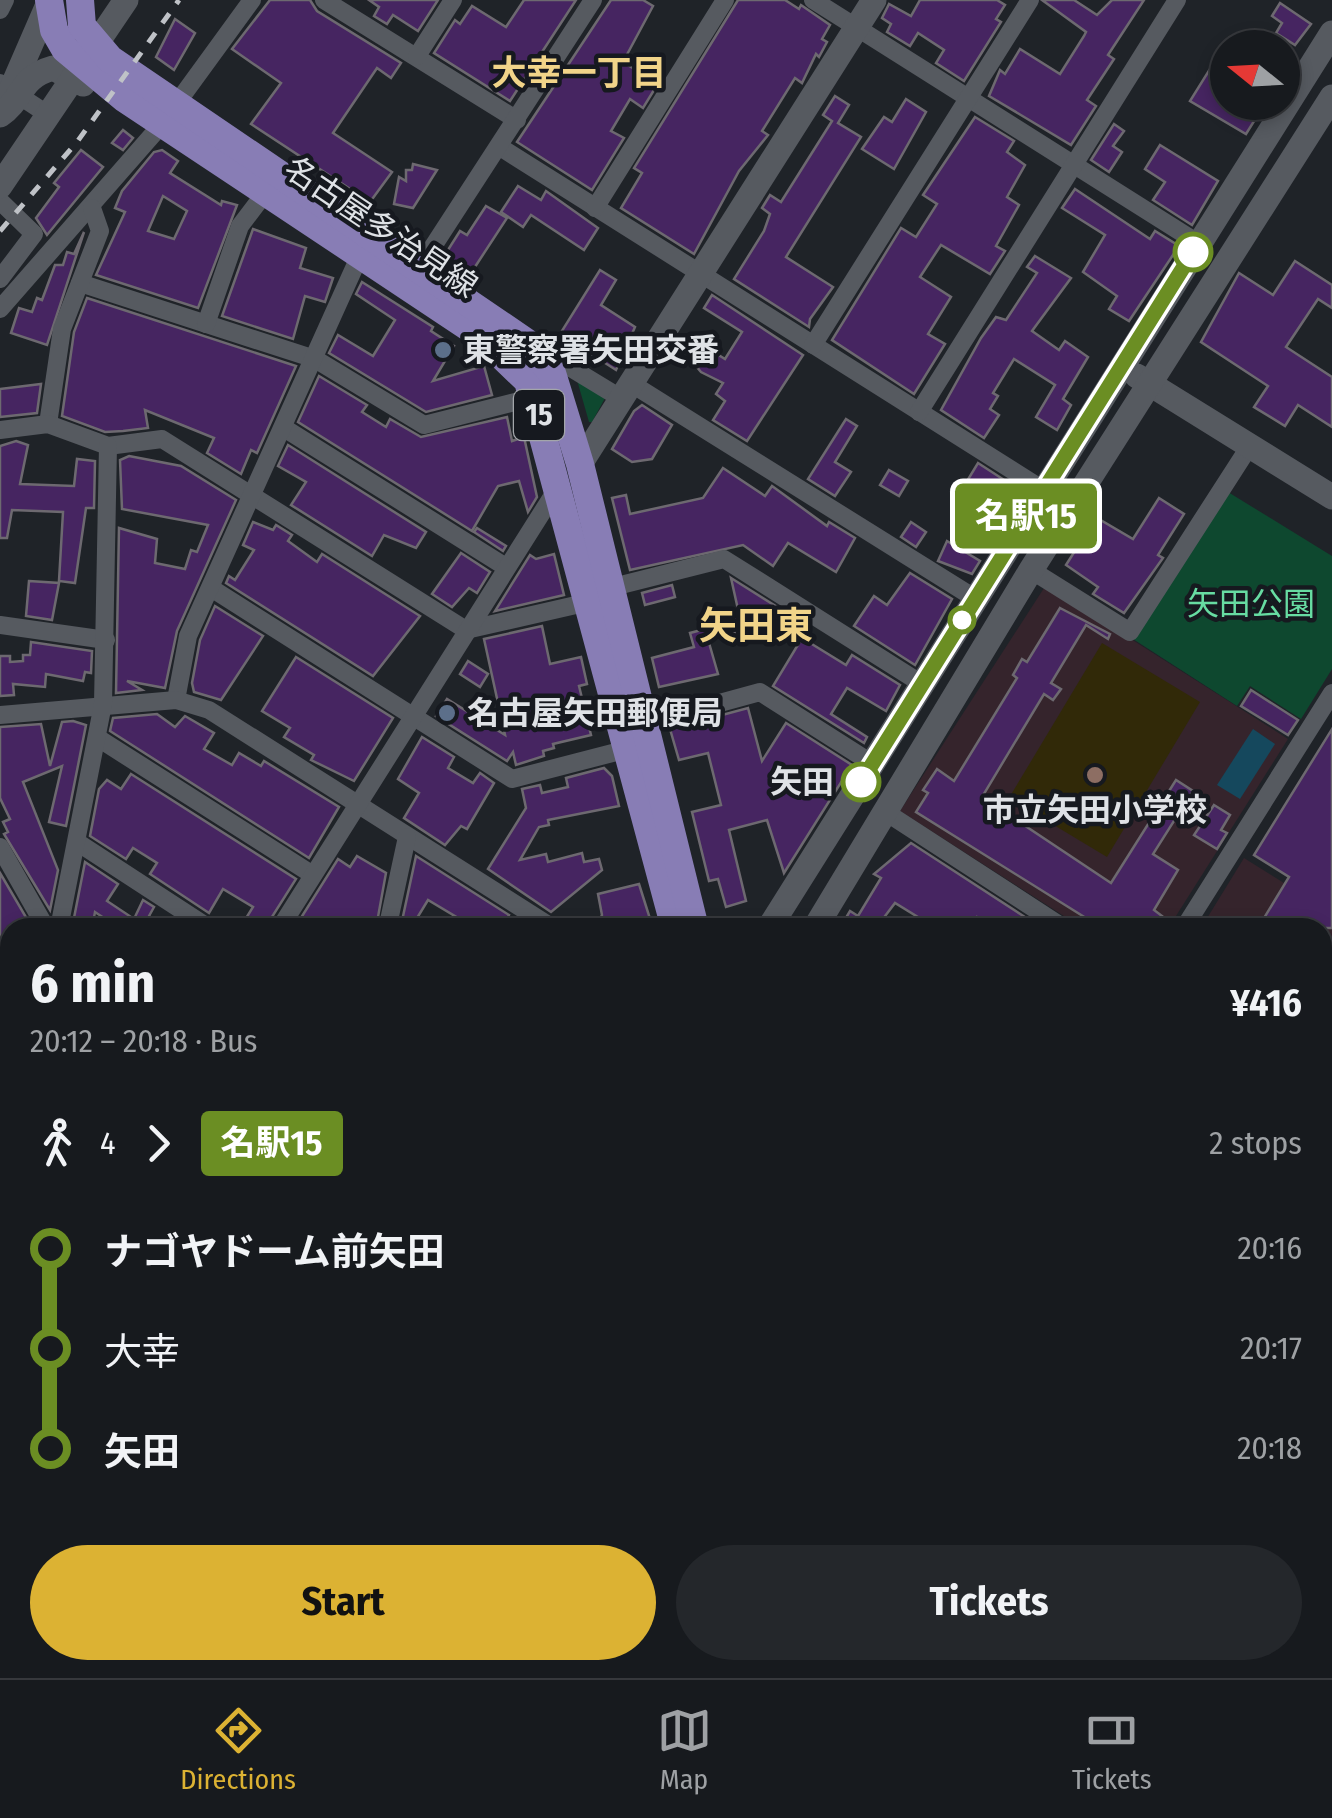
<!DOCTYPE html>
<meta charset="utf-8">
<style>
:root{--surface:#171a1e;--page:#24272b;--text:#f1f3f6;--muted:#9ea1a4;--line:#36383c;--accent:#dcb233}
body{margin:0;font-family:"Fira Sans Condensed","Noto Sans JP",sans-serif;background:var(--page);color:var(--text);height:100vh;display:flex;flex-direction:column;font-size:38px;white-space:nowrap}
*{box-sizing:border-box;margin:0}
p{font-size:32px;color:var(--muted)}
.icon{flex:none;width:55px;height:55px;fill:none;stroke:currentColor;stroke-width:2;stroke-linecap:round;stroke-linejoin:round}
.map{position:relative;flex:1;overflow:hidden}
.sheet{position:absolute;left:0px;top:918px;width:1332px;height:762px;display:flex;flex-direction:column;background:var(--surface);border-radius:30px 30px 0 0;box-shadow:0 5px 15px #0003,0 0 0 2px var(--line)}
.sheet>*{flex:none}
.badge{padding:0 20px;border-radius:8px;font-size:35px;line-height:65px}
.needle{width:65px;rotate:288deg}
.fabs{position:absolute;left:1210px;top:30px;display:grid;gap:20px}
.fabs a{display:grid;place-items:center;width:90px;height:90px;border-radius:50%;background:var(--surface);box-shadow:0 5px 15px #0003,0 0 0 2px var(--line);font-size:50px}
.map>.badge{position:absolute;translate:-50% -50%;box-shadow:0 0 0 5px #fff}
.legs{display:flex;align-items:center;gap:15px;height:110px;padding:0 30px;font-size:32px}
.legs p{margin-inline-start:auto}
.overview{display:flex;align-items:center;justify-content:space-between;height:170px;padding:0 30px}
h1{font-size:55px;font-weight:700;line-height:75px}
.primary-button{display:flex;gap:20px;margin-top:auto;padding:20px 30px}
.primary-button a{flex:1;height:115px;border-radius:60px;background:var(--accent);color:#111;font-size:40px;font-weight:700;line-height:115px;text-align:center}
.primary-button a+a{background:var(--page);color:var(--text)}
ul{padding:0 30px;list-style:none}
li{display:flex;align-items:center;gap:35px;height:100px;font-size:38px}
li i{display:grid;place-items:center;width:15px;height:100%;margin:0 12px;background:currentColor}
li i::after{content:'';width:25px;height:25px;margin:-12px;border:8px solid;border-radius:50%;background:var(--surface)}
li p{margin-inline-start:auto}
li:first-child i{background:linear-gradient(#0000 50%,currentColor 0)}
li:last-child i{background:linear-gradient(currentColor 50%,#0000 0)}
.dock{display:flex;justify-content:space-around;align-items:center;height:140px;border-top:2px solid var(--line);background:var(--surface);font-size:28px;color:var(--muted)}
.dock a{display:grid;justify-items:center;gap:5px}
.dock .current{color:var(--accent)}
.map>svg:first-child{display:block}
.built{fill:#272e38}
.education{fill:#35242c}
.green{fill:#0e482f}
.sand{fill:#312908}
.water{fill:#15485d}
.building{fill:#462561;stroke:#6d6970;stroke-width:2.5;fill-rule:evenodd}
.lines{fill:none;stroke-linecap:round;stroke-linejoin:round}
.lane{stroke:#565a60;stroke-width:9}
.street{stroke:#565a60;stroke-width:18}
.secondary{stroke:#565a60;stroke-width:25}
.primary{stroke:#887db5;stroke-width:28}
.rail{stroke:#bfc2c7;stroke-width:5;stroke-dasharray:12 12;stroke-linecap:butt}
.line-1-casing{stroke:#fff;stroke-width:22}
.line-1{stroke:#6b8e23;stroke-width:15}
.stop-1-dot{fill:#fff;stroke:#6b8e23;stroke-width:5}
.service-dot{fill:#5c6f8a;stroke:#16191f;stroke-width:4}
.education-dot{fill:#8d6e63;stroke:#16191f;stroke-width:4}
.labels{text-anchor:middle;stroke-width:9;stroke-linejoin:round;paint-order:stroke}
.shield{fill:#16191f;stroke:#a3a6aa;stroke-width:2.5}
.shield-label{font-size:30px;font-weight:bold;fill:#dfe2e6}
.street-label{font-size:32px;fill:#dfe2e6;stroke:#16191f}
.poi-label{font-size:32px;font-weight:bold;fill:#dfe2e6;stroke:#16191f;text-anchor:start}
.park-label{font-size:32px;fill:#67dca2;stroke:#16191f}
.stop-label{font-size:32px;font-weight:bold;fill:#dfe2e6;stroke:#16191f;text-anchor:end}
.neighbourhood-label{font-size:35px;font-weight:bold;fill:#f1d489;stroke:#16191f}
.quarter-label{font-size:38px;font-weight:bold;fill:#f1d489;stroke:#16191f}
</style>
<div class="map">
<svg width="1332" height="1678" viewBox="0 0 1332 1678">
<rect width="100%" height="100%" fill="#1f2328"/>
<polygon class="built" points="1323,1465 1332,1471 1332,1678 371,1678 376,1670 1322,1670"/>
<g class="education">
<polygon points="1046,585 1288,739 1169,927 1081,927 900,811"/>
<polygon points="1244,858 1332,913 1332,1317 1323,1330 1322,928 1201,928"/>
</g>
<g class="green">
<polygon points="577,380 605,398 592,422 589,422"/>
<polygon points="1228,492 1332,556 1332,669 1301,719 1250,686 1237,706 1133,639"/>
</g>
<polygon class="sand" points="1102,643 1200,702 1107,857 1009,798"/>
<polygon class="water" points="1253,729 1275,744 1240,799 1217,785"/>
<g class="building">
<polygon points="270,0 310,0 317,11 401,63 391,78 377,68 333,133 392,172 370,202 251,124 281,83 232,49"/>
<polygon points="369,0 438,0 418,31 393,15 387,24 374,16 379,7"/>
<polygon points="524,0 576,0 510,101 434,53 455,20 460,24 472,6 506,27"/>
<polygon points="611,0 643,0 653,6 623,62 649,78 653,71 662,77 643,108 630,99 611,131 624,138 592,190 517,142"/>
<polygon points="738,0 785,0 799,9 801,5 830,25 822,39 827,42 819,57 816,54 802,83 795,78 762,131 768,135 739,171 694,254 621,208 642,173 634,168"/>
<polygon points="920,0 997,0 1005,5 996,19 1001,22 964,81 936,63 944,50 918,33 910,46 887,32 891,24 882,18 889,4 911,16"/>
<polygon points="1042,0 1074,0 1097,15 1112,0 1144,0 1108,55 1114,59 1087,100 1096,106 1071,145 989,96 1000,70 1005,74 1020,49 1060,74 1084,36 1086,32"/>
<polygon points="1280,3 1311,24 1295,45 1276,33 1282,23 1272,16"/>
<polygon points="175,19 195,33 174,70 156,57"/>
<polygon points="1228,40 1228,102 1266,102 1246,134 1190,101"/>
<polygon points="835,96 849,105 838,123 861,137 786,257 833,287 810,319 809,327 734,279 764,231 770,214 762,208 770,195 781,202 832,121 823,115"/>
<polygon points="906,99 926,112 894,169 862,149 884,117 892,122"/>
<polygon points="975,117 1014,141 1007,152 1025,165 1007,197 1019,205 996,246 1005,251 990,274 941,245 920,277 951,297 928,334 945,344 914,394 832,340 901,228 916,237 937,204 923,195"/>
<polygon points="1114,124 1124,131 1113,146 1122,152 1109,172 1091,160"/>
<polygon points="123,130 133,138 123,150 112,143"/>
<polygon points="1160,145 1218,181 1192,225 1153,200 1165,182 1145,169"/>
<polygon points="81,150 103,167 47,235 36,218 59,187 54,183"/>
<path d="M162,150L178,161L170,173L221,205L222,201L237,205L198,308L96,275L125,212L115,208L122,191L154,152ZM163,196L187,211L174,239L148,231Z"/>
<polygon points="413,164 437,170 413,208 394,204 399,177 406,181 406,170 412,170"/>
<polygon points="518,186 541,200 546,191 598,228 584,250 531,215 523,227 501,212"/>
<polygon points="1075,189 1150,239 1155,231 1179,246 1129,321 1109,309 1117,296 1083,272 1105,235 1062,208"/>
<polygon points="486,206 507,218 471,273 450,262 446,253 460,231 467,235"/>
<polygon points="253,229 306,248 300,268 333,278 325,302 305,296 293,339 222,316"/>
<polygon points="84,232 47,345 11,333 19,308 32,312 37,298 42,300 55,265 63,265 67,252 74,254"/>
<polygon points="1035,256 1071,278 1032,331 1059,350 1065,341 1088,357 1063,399 1071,405 1057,430 1036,417 1055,385 1014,359 993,393 998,396 990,409 999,415 984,438 941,410 981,338 996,317 1006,320 1037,273 1027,267"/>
<polygon points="1295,261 1332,285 1332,308 1318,299 1286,347 1332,377 1332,427 1298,405 1285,426 1254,407 1268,386 1201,342 1239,273 1273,295"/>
<polygon points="600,270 616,280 601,305 635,327 616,370 560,334"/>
<polygon points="362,282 433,327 431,331 454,346 433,381 484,366 492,395 426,412 329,353 338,335 373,356 395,320 356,294"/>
<polygon points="712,295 803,355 747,441 713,420 725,401 716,394 723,383 701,372 691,360 701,344 725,359 742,332 704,308"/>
<polygon points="87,298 296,366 257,453 251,450 241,474 207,453 214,438 145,410 148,428 123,431 105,432 62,416 74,332"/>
<polygon points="319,376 367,405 362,412 386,427 390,419 421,437 507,417 512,441 524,437 537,497 528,512 519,481 498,486 472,531 298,422"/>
<polygon points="41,384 37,413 0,417 0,389"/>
<polygon points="642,405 672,425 652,459 632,462 612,449 634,411"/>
<polygon points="846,419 857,426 835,462 851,472 835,496 808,479"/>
<polygon points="16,441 28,445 20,484 74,486 77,459 95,461 94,508 86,508 75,583 59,581 63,512 12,510 7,538 0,538 0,446"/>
<polygon points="288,445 426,532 416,548 384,535 372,556 291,505 306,482 278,466"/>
<polygon points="129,456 181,466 236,500 177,631 165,688 127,681 142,690 116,693 119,528 157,539 155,563 185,569 191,550 197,552 208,525 122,509 120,460"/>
<polygon points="978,463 1018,489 1017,499 996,531 953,504"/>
<polygon points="723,468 765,496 772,486 827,526 829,522 855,538 836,572 788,543 773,566 743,545 630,570 612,498 626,495 630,514 703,498"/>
<polygon points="889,470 908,481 899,496 880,485"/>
<polygon points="1159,498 1184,514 1158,555 1163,558 1124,613 1093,594 1098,587 1066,565 1080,543 1074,540 1086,522 1092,526 1097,518 1133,539"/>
<polygon points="253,522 273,530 276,525 292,535 288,541 317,562 322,554 420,616 373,676 226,583 229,576 235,580 254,550 243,545"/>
<polygon points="911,522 926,532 916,547 901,537"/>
<polygon points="477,528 506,546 503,551 474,532"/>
<polygon points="947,541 980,561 972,574 938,561"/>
<polygon points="461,553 490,572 477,593 469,588 452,607 432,594"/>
<polygon points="554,554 564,595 495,611 530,555 536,559"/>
<polygon points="910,573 952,599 915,665 854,626 874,596 887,605"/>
<polygon points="731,578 809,627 799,642 765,618 750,640 715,621 739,614"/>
<polygon points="29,581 59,583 52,620 26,616"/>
<polygon points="672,585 675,597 645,605 642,593"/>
<polygon points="215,606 263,636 221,700 194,692 192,683 200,640"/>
<polygon points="1060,608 1110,634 1108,639 1086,625 1051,683 1061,689 1053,700 1044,694 982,797 1111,883 1176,780 1193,791 1153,854 1178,870 1154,910 1162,916 1154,928 1102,928 916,812 928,793 923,790 937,769 954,781 1017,678 1013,675 1022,659 1027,662"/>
<polygon points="542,626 550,664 581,657 587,684 579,686 591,735 553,744 554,748 543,751 544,756 516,765 513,752 507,761 436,716 447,699 505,735 484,639"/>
<polygon points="705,629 718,674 659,687 652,658 694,647 690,633"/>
<polygon points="802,638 846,665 852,655 900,685 886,711 847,688 831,714 867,737 864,743 773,686"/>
<polygon points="31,642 92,651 91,673 85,672 83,681 46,674 45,687 13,684 14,695 0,696 0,656 10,656 10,662 23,661 23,655 30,655"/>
<polygon points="296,657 393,718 354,781 311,760 314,755 284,737 290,728 262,711"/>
<polygon points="468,661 488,674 480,687 460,674"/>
<polygon points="1251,690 1298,720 1288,735 1241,706"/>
<polygon points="748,708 762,761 786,723 852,765 784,873 767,820 729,830 746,901 726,907 718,879 709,881 692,812 721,805 708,753 679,760 670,729"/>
<polygon points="157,714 175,727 185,716 214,733 204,749 232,765 239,753 261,766 264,761 339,807 309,858 110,731 113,718"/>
<polygon points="73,721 86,725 66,826 49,822 62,766 23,782 58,870 50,910 4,834 8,832 3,822 10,819 0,798 0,727 41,724 50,766 62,722"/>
<polygon points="1332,729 1332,928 1258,928 1289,877 1254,855"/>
<polygon points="422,737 454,757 448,768 473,783 480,773 494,783 467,829 461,826 445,845 404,818 419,793 398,779"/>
<polygon points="604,768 612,776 619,806 548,820 549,825 539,827 520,860 546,854 548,862 582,853 584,862 599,859 602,870 551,912 488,869 526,808 522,789 540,785 542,793 568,787 566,778"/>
<polygon points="131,774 296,879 265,928 240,928 253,907 223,889 209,913 150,874 157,863 133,848 126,859 90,836 99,789 107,780 121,789"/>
<polygon points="1214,805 1230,815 1221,830 1227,833 1217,849 1194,835"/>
<polygon points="911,843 1034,923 1040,928 992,928 977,917 971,928 916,928 921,919 895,903 876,928 840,928 850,911 858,916 881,878 874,874"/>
<polygon points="357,856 386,873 376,928 308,928 299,921 338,859 350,867"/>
<polygon points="416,856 509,915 502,928 452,928 458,918 428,900 411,928 404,928 402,921"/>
<polygon points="85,862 118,884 107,901 134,919 143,900 154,907 149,916 168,928 119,928 95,912 92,928 72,928"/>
<polygon points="0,873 27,919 0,940"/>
<polygon points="639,884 652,925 595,928 602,915 598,894"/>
</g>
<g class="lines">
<g class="lane">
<polyline points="547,1670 559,1678"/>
<polyline points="1205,1670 1217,1678"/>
<polyline points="699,1678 704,1670"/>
<polyline points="873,1678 878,1670"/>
<polyline points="1051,1678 1056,1670"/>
<polyline points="1238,1678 1243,1670"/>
</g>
<g class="street">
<polyline points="324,0 517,120"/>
<polyline points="813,0 1198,243"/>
<polyline points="0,10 5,0"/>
<polyline points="417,56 453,0"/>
<polyline points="0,83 47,114"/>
<polyline points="177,103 252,0"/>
<polyline points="500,147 1042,489"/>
<polyline points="0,201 34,234 0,279"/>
<polyline points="595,208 725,0"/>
<polyline points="419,268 593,0"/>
<polyline points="80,283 315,359 424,425 535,397"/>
<polyline points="0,309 162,124"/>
<polyline points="206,324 240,226 265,193"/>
<polyline points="813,345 1030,0"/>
<polyline points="543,351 622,399"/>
<polyline points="632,384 976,599"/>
<polyline points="919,412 1177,0"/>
<polyline points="48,424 62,329 100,231 92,208"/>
<polyline points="284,428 506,567"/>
<polyline points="0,430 48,424 108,446 162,439 466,630 589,602"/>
<polyline points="1031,570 1130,632 1249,447"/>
<polyline points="211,588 512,779 628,749"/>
<polyline points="609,588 724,559 922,684"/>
<polyline points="0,625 106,640"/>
<polyline points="176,700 188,636 360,255"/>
<polyline points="0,715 176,700 209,710 553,928"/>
<polyline points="643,724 760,692 873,764"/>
<polyline points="98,738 313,875"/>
<polyline points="884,811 1064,928"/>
<polyline points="77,842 209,928"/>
<polyline points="0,847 46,928"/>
<polyline points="59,928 103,704 108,446"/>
<polyline points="280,928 560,484"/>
<polyline points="392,928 388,925 407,837"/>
<polyline points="1184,928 1332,693"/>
<polyline points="0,1089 10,1097"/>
<polyline points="0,1203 10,1210"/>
</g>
<g class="secondary">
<polyline points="10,92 50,0"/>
<path d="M0,115C24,99 18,78 53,68L83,84"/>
<polyline points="0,186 126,0"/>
<polyline points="1137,376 1332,497"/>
<polyline points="580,464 874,0"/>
<polyline points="769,928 1332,33"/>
<polyline points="815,928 1031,570 1332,97"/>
<polyline points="0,1306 10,1312"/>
<polyline points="1322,1349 1332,1334"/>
</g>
<g class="primary">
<polyline points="49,0 54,30 65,49 124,98 479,334 528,381 675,928"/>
<polyline points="80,0 82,26 110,59 526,342 552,373 580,464 695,928"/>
<polyline points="1322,1395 1332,1401"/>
<polyline points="1322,1435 1332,1441"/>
<polyline points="281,1678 286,1670"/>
<polyline points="338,1678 343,1670"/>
</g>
<polyline class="rail" points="0,231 77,142 179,0"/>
</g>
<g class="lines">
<defs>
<polyline id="line-1" points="861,782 1193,252"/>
</defs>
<use href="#line-1" class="line-1-casing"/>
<use href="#line-1" class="line-1"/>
</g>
<g class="stop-1-dot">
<circle cx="1193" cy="252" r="18"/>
<circle cx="962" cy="620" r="12"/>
<circle cx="861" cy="782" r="18"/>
</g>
<g class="service-dot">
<circle cx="443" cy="350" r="10"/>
<circle cx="447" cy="713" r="10"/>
</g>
<circle class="education-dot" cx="1095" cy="775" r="10"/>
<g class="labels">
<rect class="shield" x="514" y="390" width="50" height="50" rx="8"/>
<g class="shield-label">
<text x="539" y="425">15</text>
</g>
<g class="street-label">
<text transform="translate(381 227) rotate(34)" y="11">名古屋多治見線</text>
</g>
<g class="poi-label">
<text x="463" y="361">東警察署矢田交番</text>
<text x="467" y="724">名古屋矢田郵便局</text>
<text x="1095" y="821" text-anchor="middle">市立矢田小学校</text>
</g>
<g class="park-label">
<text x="1251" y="615">矢田公園</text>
</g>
<g class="stop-label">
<text x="834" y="793">矢田</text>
</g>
<g class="neighbourhood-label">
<text x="579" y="85">大幸一丁目</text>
</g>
<g class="quarter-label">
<text x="756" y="639">矢田東</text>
</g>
</g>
</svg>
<div class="fabs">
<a><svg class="needle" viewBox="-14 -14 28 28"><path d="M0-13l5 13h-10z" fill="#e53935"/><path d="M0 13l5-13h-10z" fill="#9ea1a4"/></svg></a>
</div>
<b class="badge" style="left:1026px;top:516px;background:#6b8e23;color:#fff">名駅15</b>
<section class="sheet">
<div class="overview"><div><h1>6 min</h1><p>20:12 – 20:18 · Bus</p></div><b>¥416</b></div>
<div class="legs"><svg class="icon" aria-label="walk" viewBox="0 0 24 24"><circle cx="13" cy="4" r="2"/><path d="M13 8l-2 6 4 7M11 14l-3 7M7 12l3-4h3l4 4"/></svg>4<svg class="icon" aria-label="forward" viewBox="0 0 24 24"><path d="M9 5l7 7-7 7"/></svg><b class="badge" style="background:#6b8e23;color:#fff">名駅15</b><p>2 stops</p></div>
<ul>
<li><i style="color:#6b8e23"></i><b>ナゴヤドーム前矢田</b><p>20:16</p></li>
<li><i style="color:#6b8e23"></i><span>大幸</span><p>20:17</p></li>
<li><i style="color:#6b8e23"></i><b>矢田</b><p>20:18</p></li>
</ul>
<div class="primary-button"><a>Start</a><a>Tickets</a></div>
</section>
</div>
<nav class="dock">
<a class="current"><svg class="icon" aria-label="directions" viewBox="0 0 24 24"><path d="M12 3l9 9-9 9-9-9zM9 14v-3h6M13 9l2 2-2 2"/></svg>Directions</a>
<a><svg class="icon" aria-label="map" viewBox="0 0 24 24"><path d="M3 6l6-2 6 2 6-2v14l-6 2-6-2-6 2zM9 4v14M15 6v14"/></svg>Map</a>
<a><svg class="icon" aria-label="tickets" viewBox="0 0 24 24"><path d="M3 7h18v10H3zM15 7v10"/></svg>Tickets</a>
</nav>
